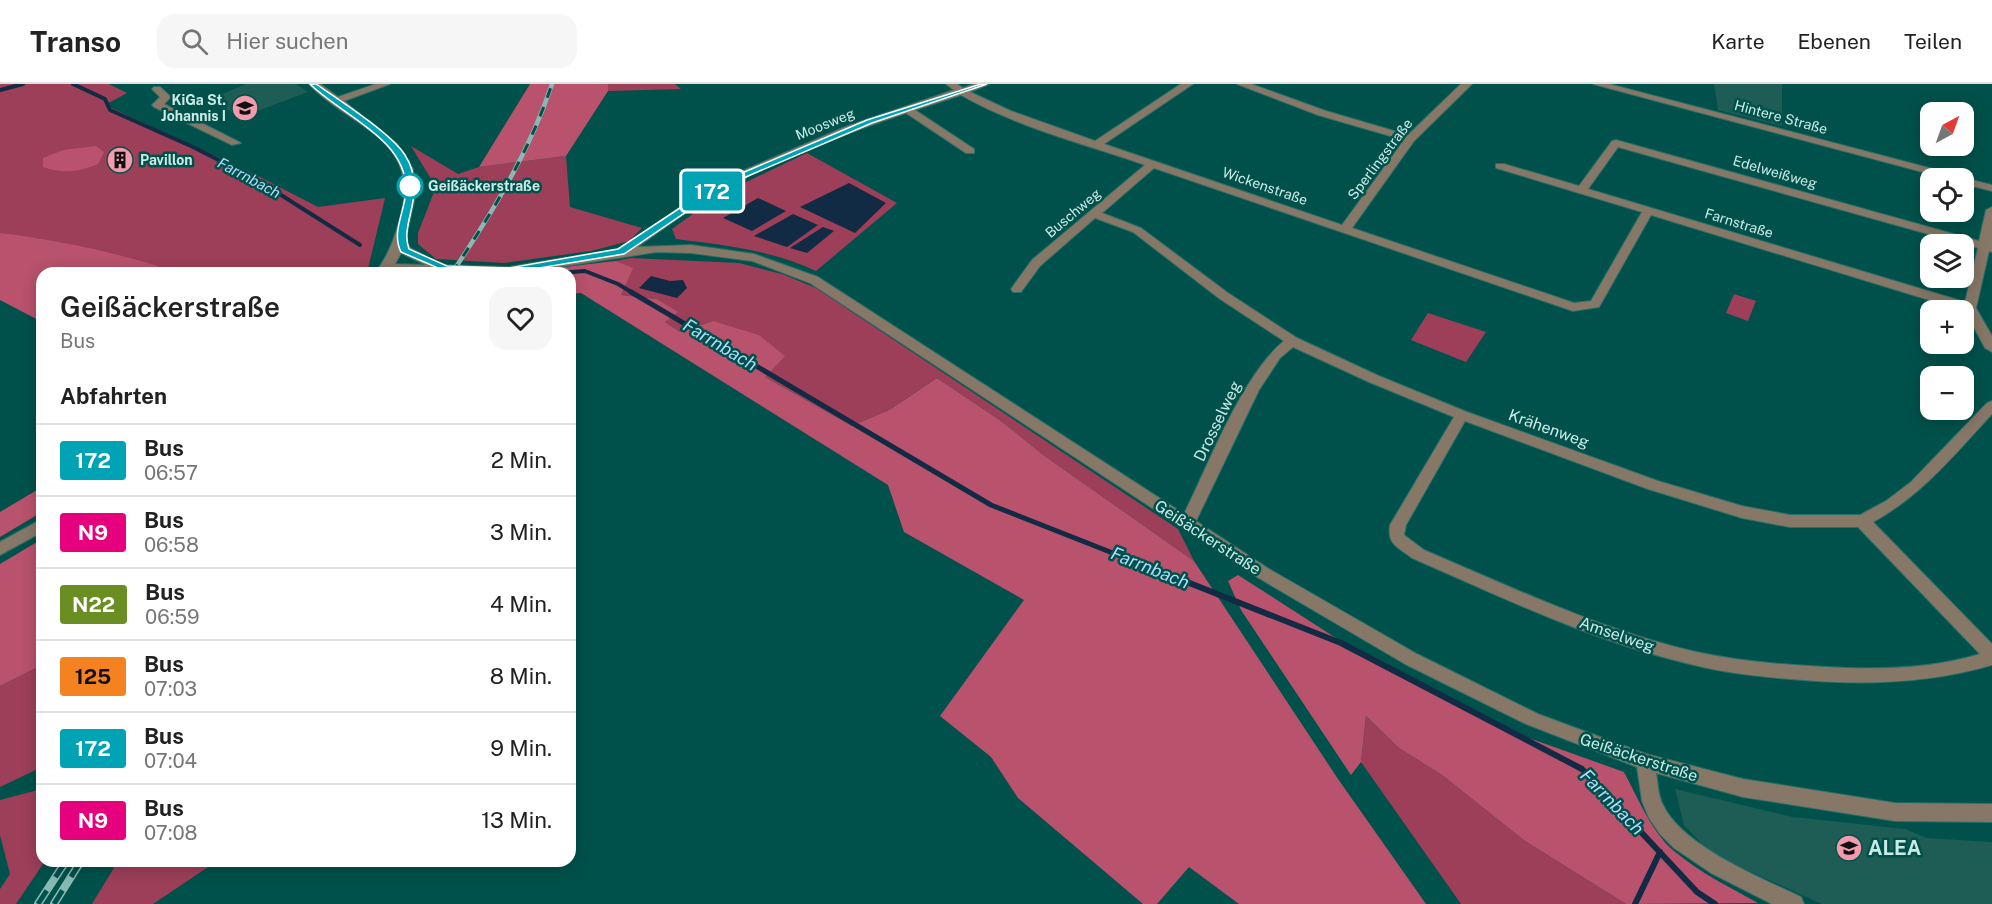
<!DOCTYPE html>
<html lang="de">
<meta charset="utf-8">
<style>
:root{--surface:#fff;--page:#f6f6f6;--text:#222;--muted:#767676;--line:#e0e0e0}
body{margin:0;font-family:"Public Sans",sans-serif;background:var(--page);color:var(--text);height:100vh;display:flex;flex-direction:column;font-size:22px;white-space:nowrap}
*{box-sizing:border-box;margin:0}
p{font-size:20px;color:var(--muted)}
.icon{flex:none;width:33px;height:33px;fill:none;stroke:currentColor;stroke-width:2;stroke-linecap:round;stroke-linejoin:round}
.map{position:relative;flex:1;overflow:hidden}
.details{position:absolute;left:36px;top:183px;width:540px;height:600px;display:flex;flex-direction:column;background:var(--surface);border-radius:18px;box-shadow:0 3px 15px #0003}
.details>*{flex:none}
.badge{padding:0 12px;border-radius:4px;font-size:21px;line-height:39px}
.needle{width:39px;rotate:41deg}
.fabs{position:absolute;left:1920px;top:18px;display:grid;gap:12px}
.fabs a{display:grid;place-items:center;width:54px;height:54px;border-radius:12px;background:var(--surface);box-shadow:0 3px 15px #0003;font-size:30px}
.map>.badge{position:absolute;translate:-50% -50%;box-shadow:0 0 0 3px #fff}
h2{padding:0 24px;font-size:22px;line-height:54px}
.round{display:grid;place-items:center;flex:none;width:63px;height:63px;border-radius:18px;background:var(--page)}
.overview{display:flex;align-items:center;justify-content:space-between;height:102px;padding:0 24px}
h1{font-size:28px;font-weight:600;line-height:45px}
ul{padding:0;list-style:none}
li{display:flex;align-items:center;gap:18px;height:72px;padding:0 24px;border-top:2px solid var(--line)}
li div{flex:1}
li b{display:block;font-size:22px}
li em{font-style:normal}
li .badge{min-width:66px;font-weight:700;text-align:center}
header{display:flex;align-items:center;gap:36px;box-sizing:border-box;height:84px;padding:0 30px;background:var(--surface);border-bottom:2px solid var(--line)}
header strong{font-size:28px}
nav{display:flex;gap:33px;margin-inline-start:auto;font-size:21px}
.search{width:420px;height:54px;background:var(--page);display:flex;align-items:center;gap:15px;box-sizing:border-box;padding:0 21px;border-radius:18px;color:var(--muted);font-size:22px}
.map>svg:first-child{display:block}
.built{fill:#1e5c56}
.green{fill:#9d3f58}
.forest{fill:#b9526c}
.water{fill:#102b43}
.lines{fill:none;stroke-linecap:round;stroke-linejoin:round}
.stream-far2{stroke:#102b43;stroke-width:4}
.stream-far1{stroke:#102b43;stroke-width:5}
.stream{stroke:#102b43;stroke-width:6}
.minor-casing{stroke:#28706a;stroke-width:2}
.minor{fill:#877767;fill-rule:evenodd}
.rail-far1-casing{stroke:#89b9b4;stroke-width:4.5}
.rail-casing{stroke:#89b9b4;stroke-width:8}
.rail-far1{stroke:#00514b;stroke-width:3;stroke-dasharray:10;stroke-linecap:butt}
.rail{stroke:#00514b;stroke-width:5;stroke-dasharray:16;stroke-linecap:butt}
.line{fill:#00a3b4;stroke:#fff;stroke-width:1.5}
.stop-dot{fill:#fff;stroke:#00a3b4;stroke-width:3}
.labels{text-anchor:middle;stroke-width:5;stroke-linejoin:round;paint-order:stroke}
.far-poi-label{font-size:14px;font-weight:bold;fill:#caeae6;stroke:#00514b;text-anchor:end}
.far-street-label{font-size:14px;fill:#caeae6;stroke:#00514b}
.far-stop-label{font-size:14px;font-weight:bold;fill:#caeae6;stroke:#00514b;text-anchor:start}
.far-water-label{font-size:15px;font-style:italic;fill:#b1d9fd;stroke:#00514b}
.street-label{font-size:16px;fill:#caeae6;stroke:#00514b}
.water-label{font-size:18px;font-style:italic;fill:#b1d9fd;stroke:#00514b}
.near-poi-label{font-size:20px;font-weight:bold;fill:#caeae6;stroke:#00514b;text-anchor:start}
</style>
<header>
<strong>Transo</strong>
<div class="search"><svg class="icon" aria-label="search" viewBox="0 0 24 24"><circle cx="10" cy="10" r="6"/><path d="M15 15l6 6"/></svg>Hier suchen</div>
<nav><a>Karte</a><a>Ebenen</a><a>Teilen</a></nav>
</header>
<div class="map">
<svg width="1992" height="820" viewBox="0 0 1992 820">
<rect width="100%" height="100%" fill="#00514b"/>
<g class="built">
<polygon points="246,0 296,0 308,8 241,33 208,16"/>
<polygon points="1714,0 1782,0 1782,42 1718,26"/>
<polygon points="1675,705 1793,733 1905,745 1927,754 1992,758 1992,820 1822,820 1711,770 1684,741"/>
</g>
<g class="green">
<polygon points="0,0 109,0 127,9 105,21 258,92 318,123 385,114 367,189 42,189 0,216"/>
<polygon points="608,0 675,0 681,5 608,7"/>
<polygon points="411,62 458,90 479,83 566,72 570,123 642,144 629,157 591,167 504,179 436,175 418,160 418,149 436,103"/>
<path d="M807,69L897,119L816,187C771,166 724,161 676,155L672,145L719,111Z"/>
<polygon points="631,174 739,179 782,190 816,204 1178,445 1194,477 1046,373 1001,337 937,294 891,325 852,342 765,293 713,237 680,248 665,238 677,228 657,215 621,211 615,177"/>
<polygon points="1734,210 1756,217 1748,237 1726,229"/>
<polygon points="1428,229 1486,248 1466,278 1411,256"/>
<polygon points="42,581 42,683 0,703 0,602"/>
<polygon points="1366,632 1399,664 1442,691 1525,757 1626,820 1461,820 1361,678"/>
<polygon points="42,705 42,777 45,777 16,820 0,820 0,805 10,790 0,751 0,716"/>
<polygon points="118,777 217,777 153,820 92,820"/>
</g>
<g class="forest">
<polygon points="530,0 608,0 608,7 566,72 479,83"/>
<path d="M96,62L104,68L98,80C78,88 64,90 43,83V74L63,66Z"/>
<path d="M0,149C64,157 119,169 180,189H42V238L0,216Z"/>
<polygon points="615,177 633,184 621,211 657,215 678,228 665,238 680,248 713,237 759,251 785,272 765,293 852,342 891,325 937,294 1001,337 1046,373 1194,477 1338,695 1426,820 1239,820 1189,783 1157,820 1143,820 1018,714 991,673 940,632 1024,516 904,448 888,401 581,209 570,210 570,189 514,189"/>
<polygon points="42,403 42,428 0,453 0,428"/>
<polygon points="42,455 42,581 0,602 0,480"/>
<path d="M1238,491L1381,583L1512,648L1624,688C1637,712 1652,749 1674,767C1699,788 1729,803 1758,819L1626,820L1525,757L1442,691L1399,664L1366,632L1361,678L1351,691L1241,526L1228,497Z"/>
</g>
<g class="water">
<polygon points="849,99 886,119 855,149 800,123"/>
<polygon points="758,114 786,127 752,147 723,134"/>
<polygon points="793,130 818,141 787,163 754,152"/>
<polygon points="823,143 834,147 807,169 790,164"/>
<polygon points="651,192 670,197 683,196 687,204 677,214 639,204"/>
</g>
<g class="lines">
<g class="stream-far2">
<polyline points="73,0 105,15 110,26 193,63 254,94 360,161"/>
<polyline points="0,6 23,0"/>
<polyline points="558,189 585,187 618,200 633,209"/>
</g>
<polyline class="stream-far1" points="631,208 991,421 1133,477"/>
<g class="stream">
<polyline points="1129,475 1341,559 1582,685 1697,808 1715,820"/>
<polyline points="1635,820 1660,768"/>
</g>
<defs>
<g id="minor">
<path d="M309,0H320L338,13L376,0H390L344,17L397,60L413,85L415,113L406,154L410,164L442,181L509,183L619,165L703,108L747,85L845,43L954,6L946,0H957L963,4L974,0H989L970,8L1011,27L1095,57L1181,0H1193L1104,60L1342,141L1404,56L1318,31L1237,0H1251L1326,27L1408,51L1461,0H1472L1414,57L1352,144L1574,219L1591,217L1642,128L1496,84V80H1504L1579,102L1612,57L1616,56L1979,157L1986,126L1992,123V168L1989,167L1976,224L1992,252V268L1985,264L1965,227L1651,131L1599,223L1573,227L1154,84L1102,129L1141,144L1228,209L1297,254L1379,292L1467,328L1658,397L1742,422L1790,431H1860L1886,417L1911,398L1987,319L1992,317V330C1954,371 1922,411 1873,438L1992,560V581C1934,598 1876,601 1816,597C1775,594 1734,591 1694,581C1596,559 1504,514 1412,474C1398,463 1387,461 1390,441L1454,333L1369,298L1293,263L1280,274L1259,306L1196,437L1269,485L1417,570L1538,630L1646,670L1743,695L1895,719L1992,720V738L1895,737L1743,713L1656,689C1658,699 1658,712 1663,721C1682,762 1761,794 1801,813L1804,820H1772L1711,789L1674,764L1660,750L1649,734L1642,717L1637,683L1526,640L1405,580L1257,493L810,199L752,177L691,169L657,168L519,189L390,187L388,189H375C389,171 395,153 401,131C421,53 350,44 309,0ZM961,11C1017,43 1084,60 1145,81L1032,176L1011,205L1013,208H1021L1040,182L1095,134L1133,148L1220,215L1284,257C1242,291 1209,380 1184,430L818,193L754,170L691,161L637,163C666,143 694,121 725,104C782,73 844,50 906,29L966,69H974V65L915,26ZM1618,63L1978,164L1965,218L1588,105ZM401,169L426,181L395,180ZM1465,337L1648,405L1742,434L1790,443H1858L1980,570C1931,585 1878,586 1827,583C1782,581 1736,577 1692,567C1599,545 1511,503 1424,466L1404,451L1406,441Z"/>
<polygon points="1593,0 1609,0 1960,92 1961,94 1964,94 1992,101 1992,107 1964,100 1964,94 1945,94"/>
<polygon points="154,3 160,3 171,13 164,20 241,59 232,61 154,23 152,21 160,13 152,5"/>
<polygon points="42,435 42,448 0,471 0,458"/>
</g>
</defs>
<use href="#minor" class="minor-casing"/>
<use href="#minor" class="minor"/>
<defs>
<path id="rail-far1" d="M452,189C492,129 529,69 552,0"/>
<g id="rail">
<polyline points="38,820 66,777"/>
<polyline points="54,820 81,777"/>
</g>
</defs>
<use href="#rail-far1" class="rail-far1-casing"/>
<use href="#rail" class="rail-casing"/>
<use href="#rail-far1" class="rail-far1"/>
<use href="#rail" class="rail"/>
</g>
<path class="line" d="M310,0H316C338,15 392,50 405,71C412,82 415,94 414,107C414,126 402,147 409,165L447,182L509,184L618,165L698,112L742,89L867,36L981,0H987L872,39L748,92L704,116L624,170L509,189L445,187L401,168C391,148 405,128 406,106C407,55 341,31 310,0Z"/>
<defs>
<symbol id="school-disc" viewBox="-11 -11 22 22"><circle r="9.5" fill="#f39aac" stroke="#00514b"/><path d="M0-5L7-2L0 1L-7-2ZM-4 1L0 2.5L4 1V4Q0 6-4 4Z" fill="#111"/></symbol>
<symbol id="building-disc" viewBox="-11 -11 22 22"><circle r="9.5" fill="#f39aac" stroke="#00514b"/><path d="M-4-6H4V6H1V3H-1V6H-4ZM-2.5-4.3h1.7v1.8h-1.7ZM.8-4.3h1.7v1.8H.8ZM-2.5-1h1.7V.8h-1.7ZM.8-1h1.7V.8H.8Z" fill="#111"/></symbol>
</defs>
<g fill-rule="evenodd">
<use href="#school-disc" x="230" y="9" width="30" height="30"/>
<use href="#building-disc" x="105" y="61" width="30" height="30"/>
<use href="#school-disc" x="1834" y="749" width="30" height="30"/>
</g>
<circle class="stop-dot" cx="410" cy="102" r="12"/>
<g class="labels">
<g class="far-poi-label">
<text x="226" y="21">KiGa St.<tspan x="226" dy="16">Johannis I</tspan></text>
<text x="140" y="81" text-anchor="start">Pavillon</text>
</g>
<g class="far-street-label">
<text transform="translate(1781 33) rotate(15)" y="5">Hintere Straße</text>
<text transform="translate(825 40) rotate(-22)" y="5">Moosweg</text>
<text transform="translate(1380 75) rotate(-53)" y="5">Sperlingstraße</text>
<text transform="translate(1775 88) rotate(16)" y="5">Edelweißweg</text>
<text transform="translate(1265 102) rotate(19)" y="5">Wickenstraße</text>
<text transform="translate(1073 129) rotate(-40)" y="5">Buschweg</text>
<text transform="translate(1739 139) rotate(17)" y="5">Farnstraße</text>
</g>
<g class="far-stop-label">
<text x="428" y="107">Geißäckerstraße</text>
</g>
<g class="far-water-label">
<text transform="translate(249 94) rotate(28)" y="5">Farrnbach</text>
</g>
<g class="street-label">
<text transform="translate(1217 337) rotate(-64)" y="6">Drosselweg</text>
<text transform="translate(1549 344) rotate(20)" y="6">Krähenweg</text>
<text transform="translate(1208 453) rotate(33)" y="6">Geißäckerstraße</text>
<text transform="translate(1617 550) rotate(19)" y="6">Amselweg</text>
<text transform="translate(1639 673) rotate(18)" y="6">Geißäckerstraße</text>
</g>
<g class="water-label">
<text transform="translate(720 261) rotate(31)" y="6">Farrnbach</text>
<text transform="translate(1150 484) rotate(22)" y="6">Farrnbach</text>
<text transform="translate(1612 718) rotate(46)" y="6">Farrnbach</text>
</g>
<g class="near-poi-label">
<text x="1868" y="771">ALEA</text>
</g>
</g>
</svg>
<div class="fabs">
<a><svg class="needle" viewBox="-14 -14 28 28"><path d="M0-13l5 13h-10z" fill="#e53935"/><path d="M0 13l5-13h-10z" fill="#767676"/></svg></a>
<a><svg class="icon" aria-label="locate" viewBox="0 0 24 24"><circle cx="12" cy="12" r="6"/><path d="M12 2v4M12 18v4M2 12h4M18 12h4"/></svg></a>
<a><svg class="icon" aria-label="layers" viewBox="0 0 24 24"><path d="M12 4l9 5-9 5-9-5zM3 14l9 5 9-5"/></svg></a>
<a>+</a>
<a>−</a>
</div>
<b class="badge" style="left:712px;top:107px;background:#00a3b4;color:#fff">172</b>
<section class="details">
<div class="overview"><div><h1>Geißäckerstraße</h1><p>Bus</p></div><a class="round"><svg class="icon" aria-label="heart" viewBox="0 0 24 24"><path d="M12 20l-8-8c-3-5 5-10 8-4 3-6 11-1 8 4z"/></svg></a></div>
<h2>Abfahrten</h2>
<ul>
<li><span class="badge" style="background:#00a3b4;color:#fff">172</span><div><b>Bus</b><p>06:57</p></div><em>2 Min.</em></li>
<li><span class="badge" style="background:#e6007e;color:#fff">N9</span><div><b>Bus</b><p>06:58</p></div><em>3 Min.</em></li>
<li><span class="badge" style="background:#6b8e23;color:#fff">N22</span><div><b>Bus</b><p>06:59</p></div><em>4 Min.</em></li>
<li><span class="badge" style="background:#f58220;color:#111">125</span><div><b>Bus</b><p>07:03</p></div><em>8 Min.</em></li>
<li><span class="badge" style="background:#00a3b4;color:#fff">172</span><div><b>Bus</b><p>07:04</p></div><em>9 Min.</em></li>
<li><span class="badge" style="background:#e6007e;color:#fff">N9</span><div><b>Bus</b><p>07:08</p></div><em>13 Min.</em></li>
</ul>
</section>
</div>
